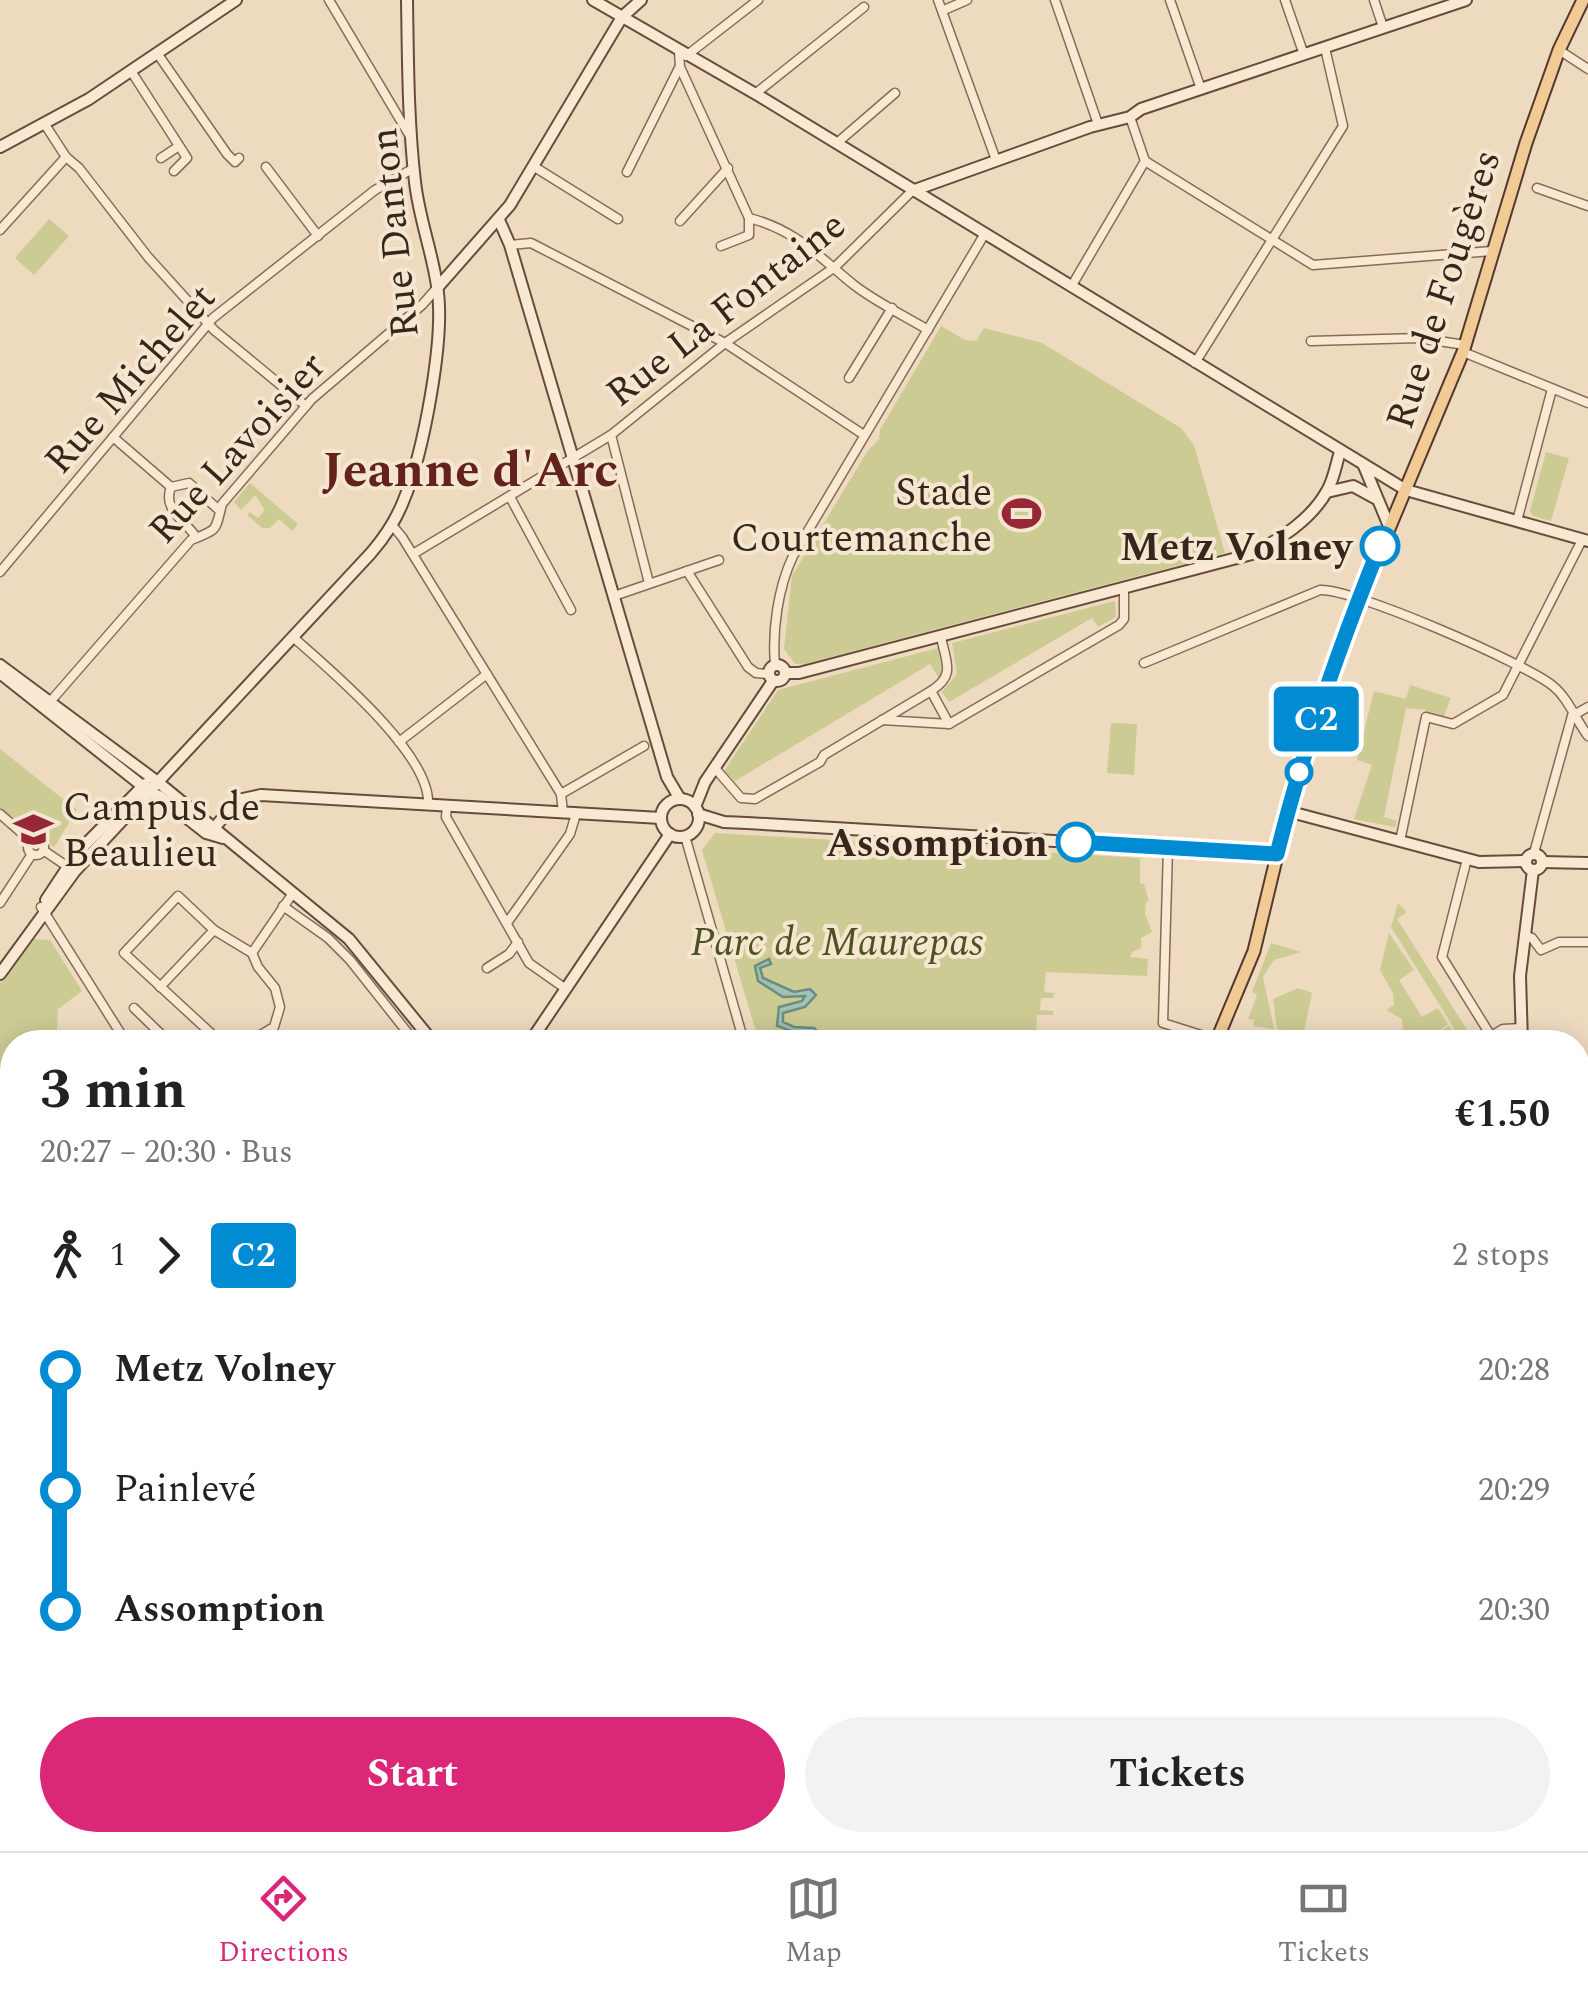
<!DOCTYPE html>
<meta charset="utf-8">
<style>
:root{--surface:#fff;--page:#f2f2f2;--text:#222;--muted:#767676;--line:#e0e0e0;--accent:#db2777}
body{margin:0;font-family:Spectral,serif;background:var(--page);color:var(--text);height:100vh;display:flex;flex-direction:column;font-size:38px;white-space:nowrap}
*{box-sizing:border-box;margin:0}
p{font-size:32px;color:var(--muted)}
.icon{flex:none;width:55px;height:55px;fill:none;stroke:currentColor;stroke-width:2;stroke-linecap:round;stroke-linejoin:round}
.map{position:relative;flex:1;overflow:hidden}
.details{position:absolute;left:0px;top:1030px;width:1590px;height:822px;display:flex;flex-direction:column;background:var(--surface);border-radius:40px 40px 0 0;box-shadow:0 5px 25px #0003}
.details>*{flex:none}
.badge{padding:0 20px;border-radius:8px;font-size:35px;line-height:65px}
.map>.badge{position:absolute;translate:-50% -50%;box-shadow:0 0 0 5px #fff}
.legs{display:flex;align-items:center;gap:15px;height:110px;padding:0 40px;font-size:32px}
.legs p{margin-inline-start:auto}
.summary{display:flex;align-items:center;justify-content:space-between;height:170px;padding:0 40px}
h1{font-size:55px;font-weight:700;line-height:75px}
.cta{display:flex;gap:20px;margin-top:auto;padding:20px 40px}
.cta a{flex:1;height:115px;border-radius:60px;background:var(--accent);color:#fff;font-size:40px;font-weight:700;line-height:115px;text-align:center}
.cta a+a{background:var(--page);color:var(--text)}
ul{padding:0 40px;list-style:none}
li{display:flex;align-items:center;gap:35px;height:120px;font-size:38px}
li i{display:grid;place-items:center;width:15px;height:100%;margin:0 12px;background:currentColor}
li i::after{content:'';width:25px;height:25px;margin:-12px;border:8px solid;border-radius:50%;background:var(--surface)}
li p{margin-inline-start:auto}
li:first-child i{background:linear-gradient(#0000 50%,currentColor 0)}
li:last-child i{background:linear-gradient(currentColor 50%,#0000 0)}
.menu{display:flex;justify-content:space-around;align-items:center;height:140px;border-top:2px solid var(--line);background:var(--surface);font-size:28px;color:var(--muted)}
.menu a{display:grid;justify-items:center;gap:5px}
.menu .selected{color:var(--accent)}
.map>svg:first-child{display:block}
.green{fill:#cccb94}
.water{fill:#a3c0b4;stroke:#6a8d80;stroke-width:2.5}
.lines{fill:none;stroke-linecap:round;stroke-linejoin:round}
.street-casing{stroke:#876b58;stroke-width:11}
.secondary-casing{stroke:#684c3b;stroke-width:14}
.primary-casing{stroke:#543a2c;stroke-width:15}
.street{stroke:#f9e9d3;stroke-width:8}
.secondary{stroke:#f9e9d3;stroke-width:10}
.primary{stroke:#f2ca96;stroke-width:11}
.line-1-casing{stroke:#fff;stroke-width:22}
.line-1{stroke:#008bd2;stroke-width:15}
.stop-1-dot{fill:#fff;stroke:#008bd2;stroke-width:5}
.labels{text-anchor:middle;stroke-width:8;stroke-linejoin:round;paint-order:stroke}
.street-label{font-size:40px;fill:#36261c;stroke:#f5e6cf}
.poi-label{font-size:40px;fill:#36261c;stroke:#f5e6cf;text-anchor:end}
.stop-label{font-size:40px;font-weight:bold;fill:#36261c;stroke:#f5e6cf;text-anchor:end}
.park-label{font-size:40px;font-style:italic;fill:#4c5323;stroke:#f5e6cf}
.district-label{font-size:50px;font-weight:bold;fill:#63221b;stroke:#f5e6cf}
</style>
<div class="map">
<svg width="1588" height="1851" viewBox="0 0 1588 1851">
<rect width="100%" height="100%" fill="#eedabf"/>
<g class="green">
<polygon points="49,219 69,236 34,275 15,258"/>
<polygon points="941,326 965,340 976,341 984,328 1042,343 1181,428 1194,445 1225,553 804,664 795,664 784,649 792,576 867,452 879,439 880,430"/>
<polygon points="1546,452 1569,458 1551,521 1533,516 1530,511"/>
<polygon points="250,483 298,524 292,531 279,519 270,528 262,528 247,515 250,512 258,518 265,510 255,495 241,510 234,502"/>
<polygon points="1115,601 1116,617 1098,627 1092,618 949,702 942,692 957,674 952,643"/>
<polygon points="938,648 943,675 939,678 930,664 735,781 724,771 778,690"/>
<polygon points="1410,685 1451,698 1442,721 1426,717 1426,710 1406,708 1384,817 1397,821 1395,827 1354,819 1372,765 1357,760 1374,691 1406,699"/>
<polygon points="1111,723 1137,724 1134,775 1107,773"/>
<polygon points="0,749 77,810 54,847 0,808"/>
<polygon points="715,833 1140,858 1140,883 1144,884 1149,901 1146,902 1145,913 1152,932 1141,938 1141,948 1132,952 1130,957 1148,959 1147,976 1046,972 1044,992 1054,993 1053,998 1041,998 1040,1010 1053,1011 1053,1015 1037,1015 1036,1042 759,1042 702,850"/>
<polygon points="1398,903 1407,912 1397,919 1471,1036 1462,1041 1391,927"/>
<polygon points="1389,933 1414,970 1399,980 1422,1017 1438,1008 1448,1024 1433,1035 1449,1026 1459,1042 1404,1042 1402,1019 1386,1010 1394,1005 1393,993 1380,970"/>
<polygon points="30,939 50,940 82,991 58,1009 57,1030 43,1042 12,1042 12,1072 0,1084 0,983"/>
<polygon points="1271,943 1301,952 1274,960 1263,977 1274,1029 1253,1026 1254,1020 1248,1019 1257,995 1252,992"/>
<polygon points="1298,988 1312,993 1304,1032 1277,1029 1273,999"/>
<polygon points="0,1100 12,1112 12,1371 0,1352"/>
<polygon points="30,1840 347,1840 354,1851 26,1851"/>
<polygon points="864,1840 995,1840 1002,1851 862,1851 860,1844"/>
</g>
<polygon class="water" points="769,959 771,964 760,968 763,978 794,992 810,989 816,995 805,1007 783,1013 783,1022 794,1027 814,1028 827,1042 801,1042 795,1032 777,1026 779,1007 802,1001 805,996 783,997 758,981 755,966"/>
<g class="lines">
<defs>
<g id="street">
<polyline points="329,0 411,138"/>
<polyline points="938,0 996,160"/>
<polyline points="1055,0 1098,124"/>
<polyline points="1170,0 1201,89"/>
<polyline points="1285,0 1304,55"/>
<polyline points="1374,0 1383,27"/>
<polyline points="944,10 967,0"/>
<polyline points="1559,50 1588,69"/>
<path d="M679,52L680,67L749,218C796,230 818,256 854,285C876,302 903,315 928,330"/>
<polyline points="157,53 227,154 235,162 239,158"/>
<polyline points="686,56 758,0"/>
<polyline points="131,71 187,158 174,171"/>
<polyline points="755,94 864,7"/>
<polyline points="1130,117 1145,161 1313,265 1492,251"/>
<polyline points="44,123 66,157 79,168 148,257 214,330 306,406"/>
<polyline points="837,143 895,93"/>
<polyline points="161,158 179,146"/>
<polyline points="533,166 618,219"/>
<polyline points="266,167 318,236"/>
<polyline points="627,172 679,68"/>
<polyline points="1537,188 1588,206"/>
<polyline points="680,221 728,168"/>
<polyline points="0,230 66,157"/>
<polyline points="510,245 531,243 725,343 864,435"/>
<polyline points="721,246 749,235 749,218"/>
<polyline points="1071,287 1145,161"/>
<polyline points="1311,341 1419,338 1465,345"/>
<polyline points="1463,352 1588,403"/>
<polyline points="1195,363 1343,126 1325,48"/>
<polyline points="849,378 892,308"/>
<polyline points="611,435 649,583"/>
<polyline points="113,437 171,487"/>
<polyline points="510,497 571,610"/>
<polyline points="1517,521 1552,389"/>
<polyline points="392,525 402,537 561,794 563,813"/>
<path d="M196,537C185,520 162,510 171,487L189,483L220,511"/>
<polyline points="413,554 611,435 725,343 835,267 912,191"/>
<polyline points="687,571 748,667 756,673 768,674"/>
<polyline points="0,572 213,318 375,190 414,168"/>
<polyline points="614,596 719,560"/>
<path d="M941,637C946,663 956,675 931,691L949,724L1119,625L1124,619V590"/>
<path d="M294,638C330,670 432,755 428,805"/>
<path d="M1144,663L1320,590C1350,587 1527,664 1553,686C1568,698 1576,720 1588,736"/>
<path d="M775,665C772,630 778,588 793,556L984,235"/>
<path d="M49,703L191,540C219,529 215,531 222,504L312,399L422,305L437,288"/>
<polyline points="1572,716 1588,707"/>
<polyline points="882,720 949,724"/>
<polyline points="399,742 487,674"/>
<polyline points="714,767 741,798 755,799 820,762 824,755 931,691"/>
<polyline points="561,794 644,746"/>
<polyline points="447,806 446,817 529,963 566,989"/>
<polyline points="0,814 31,841"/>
<polyline points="685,836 744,1042"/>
<circle cx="36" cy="847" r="8"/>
<polyline points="1400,841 1426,717 1453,724 1503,695 1582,540"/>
<polyline points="1168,848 1163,1023 1217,1040"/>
<polyline points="43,850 71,869"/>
<polyline points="1534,853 1572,716"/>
<polyline points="1467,859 1442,957 1491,1036"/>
<polyline points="0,903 32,854"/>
<polyline points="283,906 328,938 350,960 415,1042"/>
<polyline points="41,907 126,1042"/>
<polyline points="507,923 570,834 576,814"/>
<polyline points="1524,935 1532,938 1541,950 1559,942 1588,942"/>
<polyline points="252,953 293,893"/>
<polyline points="487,968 509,954 518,942"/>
<polyline points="160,987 214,930"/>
<polyline points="134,1008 169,1042"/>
<polyline points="145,1042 164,1038"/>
<polyline points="229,1042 215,1037 124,953 178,896 214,930 252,953 258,967 275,988 280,1007 274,1027 249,1042"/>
<polyline points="723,1042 742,1037"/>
<polyline points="1481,1042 1503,1029 1522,1028"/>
<polyline points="1578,1308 1588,1302"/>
<polyline points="1578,1396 1588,1396"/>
<polyline points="1578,1487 1588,1481"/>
<polyline points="1578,1493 1588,1510"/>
<polyline points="0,1503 12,1504"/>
<polyline points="1578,1662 1588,1655"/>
<polyline points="1578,1830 1588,1823"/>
<polyline points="1045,1851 1058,1840"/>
<polyline points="1225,1851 1221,1844 1227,1840"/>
<polyline points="1291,1851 1308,1840"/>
<polyline points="1546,1851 1563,1840"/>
</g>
<g id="secondary">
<polyline points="593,0 761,97 1406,490 1588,541"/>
<polyline points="0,147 89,99 236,0"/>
<polyline points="912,191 1090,127 1130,117 1141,109 1466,0"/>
<polyline points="499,220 510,245 667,777 680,799"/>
<polyline points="438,287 510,205 622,17 641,0"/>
<polyline points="1364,466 1389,526"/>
<polyline points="1327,492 1353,486 1375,498"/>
<circle cx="777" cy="673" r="8"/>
<polyline points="0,665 159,783 349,939 433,1042"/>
<polyline points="0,673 150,792 159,796 206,833 223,838"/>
<path d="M785,673H799L1252,554C1280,539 1311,520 1327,491C1334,479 1336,464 1340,452"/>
<circle cx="680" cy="818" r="19"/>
<polyline points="695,807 705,782 773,681"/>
<polyline points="1287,811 1479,862 1525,861"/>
<polyline points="698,814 724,822 747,823 1277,854"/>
<polyline points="215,827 238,800 261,795 661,818"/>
<circle cx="1534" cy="862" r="8"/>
<polyline points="1542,862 1588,863"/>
<polyline points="46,900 77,853 145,784"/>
<path d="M0,974L75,871L371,553C384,538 395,522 403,502C423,455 446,336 437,286C432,251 419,218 415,182C408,122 408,61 407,0"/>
<polyline points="530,1042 670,834"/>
<polyline points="1522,1042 1520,976 1533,870"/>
<polyline points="1009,1840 1015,1851"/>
<polyline points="1025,1840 1032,1851"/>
<polyline points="1518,1840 1524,1851"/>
<polyline points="10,1851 14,1840"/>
</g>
<g id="primary">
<polyline points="1216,1042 1254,951 1294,785 1337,653 1463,352 1526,143 1559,50 1583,0"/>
<polyline points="1578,1423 1588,1419"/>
<polyline points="828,1851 838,1840"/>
<polyline points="840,1851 851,1840"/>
</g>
</defs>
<use href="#street" class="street-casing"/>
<use href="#secondary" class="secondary-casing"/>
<use href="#primary" class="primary-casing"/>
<use href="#street" class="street"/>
<use href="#secondary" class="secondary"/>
<use href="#primary" class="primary"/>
</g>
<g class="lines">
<defs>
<path id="line-1" d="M1076,842L1277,854C1303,749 1339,647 1380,546"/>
</defs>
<use href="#line-1" class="line-1-casing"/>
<use href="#line-1" class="line-1"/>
</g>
<defs>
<symbol id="stadium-bare" viewBox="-9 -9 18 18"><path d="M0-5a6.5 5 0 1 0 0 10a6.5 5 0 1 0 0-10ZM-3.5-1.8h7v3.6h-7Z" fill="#962736" stroke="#f5e6cf" stroke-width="2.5" paint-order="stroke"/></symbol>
<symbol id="university-bare" viewBox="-9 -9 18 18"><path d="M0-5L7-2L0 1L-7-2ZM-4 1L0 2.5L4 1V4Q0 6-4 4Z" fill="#962736" stroke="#f5e6cf" stroke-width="2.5" paint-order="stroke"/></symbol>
</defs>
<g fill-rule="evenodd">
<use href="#stadium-bare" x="994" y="486" width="55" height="55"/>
<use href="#university-bare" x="6" y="802" width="55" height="55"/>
</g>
<g class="stop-1-dot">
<circle cx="1380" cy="546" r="18"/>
<circle cx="1299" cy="772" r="12"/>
<circle cx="1076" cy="842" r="18"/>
</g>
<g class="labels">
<g class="street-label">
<text transform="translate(393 233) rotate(-96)" y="14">Rue Danton</text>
<text transform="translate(1442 289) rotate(-72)" y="14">Rue de Fougères</text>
<text transform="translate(725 308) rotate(-38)" y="14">Rue La Fontaine</text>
<text transform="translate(129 378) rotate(-49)" y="14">Rue Michelet</text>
<text transform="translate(236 447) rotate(-48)" y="14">Rue Lavoisier</text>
</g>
<g class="poi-label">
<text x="992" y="505">Stade<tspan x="992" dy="46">Courtemanche</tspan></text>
<text x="63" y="820" text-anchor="start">Campus de<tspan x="63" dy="46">Beaulieu</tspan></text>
</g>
<g class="stop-label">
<text x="1352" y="560">Metz Volney</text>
<text x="1048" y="856">Assomption</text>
</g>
<g class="park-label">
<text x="837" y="955">Parc de Maurepas</text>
</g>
<g class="district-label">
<text x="470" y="486">Jeanne d'Arc</text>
</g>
</g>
</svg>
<b class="badge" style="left:1316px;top:719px;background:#008bd2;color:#fff">C2</b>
<section class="details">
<div class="summary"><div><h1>3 min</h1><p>20:27 – 20:30 · Bus</p></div><b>€1.50</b></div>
<div class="legs"><svg class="icon" aria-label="walk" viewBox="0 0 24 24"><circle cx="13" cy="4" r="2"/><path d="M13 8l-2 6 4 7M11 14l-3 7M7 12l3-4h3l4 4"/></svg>1<svg class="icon" aria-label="forward" viewBox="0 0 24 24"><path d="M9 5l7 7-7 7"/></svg><b class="badge" style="background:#008bd2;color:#fff">C2</b><p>2 stops</p></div>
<ul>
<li><i style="color:#008bd2"></i><b>Metz Volney</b><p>20:28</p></li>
<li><i style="color:#008bd2"></i><span>Painlevé</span><p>20:29</p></li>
<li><i style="color:#008bd2"></i><b>Assomption</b><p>20:30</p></li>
</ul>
<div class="cta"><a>Start</a><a>Tickets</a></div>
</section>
</div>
<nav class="menu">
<a class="selected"><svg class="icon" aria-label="directions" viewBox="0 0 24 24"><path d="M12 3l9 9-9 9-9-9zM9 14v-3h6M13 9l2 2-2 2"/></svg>Directions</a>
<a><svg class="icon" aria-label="map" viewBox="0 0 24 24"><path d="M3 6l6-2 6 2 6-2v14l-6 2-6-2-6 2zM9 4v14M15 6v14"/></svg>Map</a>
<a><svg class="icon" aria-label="tickets" viewBox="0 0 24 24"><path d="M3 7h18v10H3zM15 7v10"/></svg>Tickets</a>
</nav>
